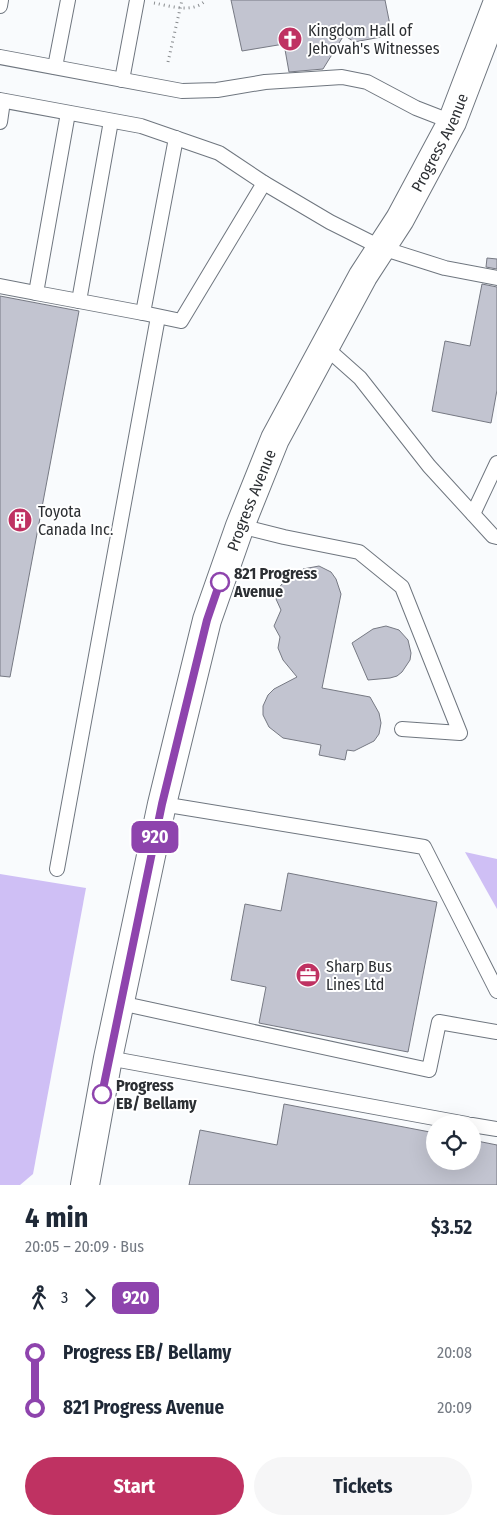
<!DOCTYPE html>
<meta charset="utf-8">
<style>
:root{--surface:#fff;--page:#f6f6f7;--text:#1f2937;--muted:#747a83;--accent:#bf3262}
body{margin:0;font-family:"Fira Sans Condensed",sans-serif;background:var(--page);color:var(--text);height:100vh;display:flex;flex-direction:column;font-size:19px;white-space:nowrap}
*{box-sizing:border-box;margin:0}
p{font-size:16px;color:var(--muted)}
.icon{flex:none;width:28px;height:28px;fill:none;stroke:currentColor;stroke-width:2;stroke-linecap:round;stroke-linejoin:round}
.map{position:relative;height:1185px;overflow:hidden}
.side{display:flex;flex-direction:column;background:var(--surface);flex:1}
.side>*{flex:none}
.badge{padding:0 10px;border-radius:8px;font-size:18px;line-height:32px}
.controls{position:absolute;left:426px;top:1115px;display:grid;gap:10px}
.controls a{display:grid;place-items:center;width:55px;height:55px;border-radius:50%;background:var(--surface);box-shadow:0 5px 20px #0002;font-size:25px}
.map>.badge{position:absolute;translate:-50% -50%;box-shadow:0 0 0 2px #fff}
.legs{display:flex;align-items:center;gap:8px;height:55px;padding:0 25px;font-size:16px}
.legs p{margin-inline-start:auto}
.summary{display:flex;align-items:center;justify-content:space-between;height:85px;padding:0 25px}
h1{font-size:28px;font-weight:700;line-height:38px}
.button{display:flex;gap:10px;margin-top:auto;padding:10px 25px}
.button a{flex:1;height:58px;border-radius:30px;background:var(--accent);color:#fff;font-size:20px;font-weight:700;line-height:58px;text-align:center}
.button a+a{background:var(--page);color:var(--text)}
ul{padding:0 25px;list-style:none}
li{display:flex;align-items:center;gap:18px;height:55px;font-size:19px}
li i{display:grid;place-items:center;width:8px;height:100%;margin:0 6px;background:currentColor}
li i::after{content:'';width:12px;height:12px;margin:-6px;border:4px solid;border-radius:50%;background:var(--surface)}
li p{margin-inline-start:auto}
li:first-child i{background:linear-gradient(#0000 50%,currentColor 0)}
li:last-child i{background:linear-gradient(currentColor 50%,#0000 0)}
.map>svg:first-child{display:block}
.green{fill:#cfbff5}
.building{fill:#c2c4d0;stroke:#767983}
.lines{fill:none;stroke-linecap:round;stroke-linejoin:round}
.lane-casing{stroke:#6f767f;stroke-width:16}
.secondary-casing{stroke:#6f767f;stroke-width:30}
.path{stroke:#898c8f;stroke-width:3;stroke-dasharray:1 4;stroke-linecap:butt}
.lane{stroke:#fff;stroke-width:14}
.secondary{stroke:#fff;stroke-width:28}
.line-1-casing{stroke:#fff;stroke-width:11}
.line-1{stroke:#8e44ad;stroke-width:8}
.stop-1-dot{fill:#fff;stroke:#8e44ad;stroke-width:2.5}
.labels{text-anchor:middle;stroke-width:4;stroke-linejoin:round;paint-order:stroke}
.poi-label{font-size:16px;fill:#2c2f33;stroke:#fff;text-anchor:start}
.street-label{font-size:16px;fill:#2c2f33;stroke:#fff}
.stop-label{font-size:16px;font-weight:bold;fill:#2c2f33;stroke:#fff;text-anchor:start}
</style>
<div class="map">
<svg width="497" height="1185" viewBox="0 0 497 1185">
<rect width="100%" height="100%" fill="#f9fbfd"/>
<g class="green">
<polygon points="465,852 497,859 497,909"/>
<polygon points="0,874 86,888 33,1174 20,1185 0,1185"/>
</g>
<g class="building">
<polygon points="231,0 385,0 392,35 354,42 344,35 323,69 289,72 284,44 242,51"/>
<polygon points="487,258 497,259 497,269 486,267"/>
<polygon points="482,284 497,287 497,390 491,423 432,411 445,341 470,346"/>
<polygon points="0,296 79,311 10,677 0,676"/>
<polygon points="319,566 331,572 336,579 341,594 322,688 370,697 379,713 381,723 379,734 374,741 354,751 347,750 345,760 319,755 321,745 283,738 269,727 263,715 263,706 268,695 274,689 297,677 283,660 278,648 280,637 274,626 281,610 276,599 278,589 282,584 295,578 303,569"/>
<polygon points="386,626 399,630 408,640 411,653 410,660 402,672 397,676 390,678 368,680 352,643 373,629"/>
<polygon points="288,873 437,902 408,1052 259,1023 266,987 231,980 245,904 281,911"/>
<polygon points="284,1104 435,1133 435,1161 472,1161 472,1140 497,1145 497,1185 189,1185 200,1130 277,1145"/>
</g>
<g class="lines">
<defs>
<g id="lane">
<polyline points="0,6 1,0"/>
<polyline points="0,57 182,91 217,90 265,82 342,77 367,82 416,108 452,122"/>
<polyline points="55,67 68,0"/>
<polyline points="122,80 137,0"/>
<polyline points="0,100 141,126 219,153 264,183 330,222 382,248 445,268 497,278"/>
<polyline points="68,113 36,293 79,301"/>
<polyline points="111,121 79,301 143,313"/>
<polyline points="0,122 3,101"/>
<polyline points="176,138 143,313 181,321 264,183"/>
<polyline points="0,286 36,293"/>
<polyline points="324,346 360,378 429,466 493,536 497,537"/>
<polyline points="473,514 497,463"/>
<polyline points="240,526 284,537 359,552 402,587 460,733 402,729"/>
<polyline points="162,804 424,847 497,991"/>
<polyline points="57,869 158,317"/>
<polyline points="120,1003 429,1070 439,1022 497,1032"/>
<polyline points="108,1058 467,1124"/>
<polyline points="472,1125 497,1129"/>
</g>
<g id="secondary">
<path id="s1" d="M85,1185L108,1058L162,804L207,620L240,526L275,439L363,276L400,219L452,122L497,4"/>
</g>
</defs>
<use href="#lane" class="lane-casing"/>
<use href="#secondary" class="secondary-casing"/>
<g class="path">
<path d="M154,3C171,6 193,14 206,0"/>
<polyline points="168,62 182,0"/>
</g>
<use href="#lane" class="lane"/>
<use href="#secondary" class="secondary"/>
</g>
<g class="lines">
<defs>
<polyline id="line-1" points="102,1094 162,804 207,620 220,582"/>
</defs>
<use href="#line-1" class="line-1-casing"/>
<use href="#line-1" class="line-1"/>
</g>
<defs>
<symbol id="church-disc" viewBox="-11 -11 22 22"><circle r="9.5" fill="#bf3262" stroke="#fff"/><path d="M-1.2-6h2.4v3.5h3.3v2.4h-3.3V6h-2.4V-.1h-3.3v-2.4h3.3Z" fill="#fff"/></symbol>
<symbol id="building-disc" viewBox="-11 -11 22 22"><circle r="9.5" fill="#bf3262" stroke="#fff"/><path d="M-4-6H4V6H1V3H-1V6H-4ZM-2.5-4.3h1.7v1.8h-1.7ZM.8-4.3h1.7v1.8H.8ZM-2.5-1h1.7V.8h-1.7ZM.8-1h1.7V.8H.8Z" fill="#fff"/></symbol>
<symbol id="office-disc" viewBox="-11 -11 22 22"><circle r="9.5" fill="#bf3262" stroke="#fff"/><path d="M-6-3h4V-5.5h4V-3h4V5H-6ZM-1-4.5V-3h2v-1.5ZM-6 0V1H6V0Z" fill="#fff"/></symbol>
</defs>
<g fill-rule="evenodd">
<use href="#church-disc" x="276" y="25" width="28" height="28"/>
<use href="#building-disc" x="6" y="506" width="28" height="28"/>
<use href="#office-disc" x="294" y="961" width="28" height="28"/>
</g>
<g class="stop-1-dot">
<circle cx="220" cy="582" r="9"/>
<circle cx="102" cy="1094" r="9"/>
</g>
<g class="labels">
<g class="poi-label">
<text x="308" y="36">Kingdom Hall of<tspan x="308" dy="18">Jehovah's Witnesses</tspan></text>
<text x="38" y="517">Toyota<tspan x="38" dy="18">Canada Inc.</tspan></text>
<text x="326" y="972">Sharp Bus<tspan x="326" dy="18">Lines Ltd</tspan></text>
</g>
<g class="street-label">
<text dy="6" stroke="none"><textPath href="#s1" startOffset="1111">Progress Avenue</textPath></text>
<text dy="6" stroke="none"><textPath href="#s1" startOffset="706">Progress Avenue</textPath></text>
</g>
<g class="stop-label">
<text x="234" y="579">821 Progress<tspan x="234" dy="18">Avenue</tspan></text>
<text x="116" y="1091">Progress<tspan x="116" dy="18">EB/ Bellamy</tspan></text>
</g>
</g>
</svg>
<div class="controls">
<a><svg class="icon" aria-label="locate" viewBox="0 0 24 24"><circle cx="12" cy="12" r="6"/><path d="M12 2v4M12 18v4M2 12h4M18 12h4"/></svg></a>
</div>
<b class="badge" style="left:155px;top:837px;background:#8e44ad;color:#fff">920</b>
</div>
<section class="side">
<div class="summary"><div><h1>4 min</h1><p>20:05 – 20:09 · Bus</p></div><b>$3.52</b></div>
<div class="legs"><svg class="icon" aria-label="walk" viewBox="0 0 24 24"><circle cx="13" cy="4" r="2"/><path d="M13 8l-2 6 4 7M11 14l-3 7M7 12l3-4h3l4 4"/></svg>3<svg class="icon" aria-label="forward" viewBox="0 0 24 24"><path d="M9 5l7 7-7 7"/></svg><b class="badge" style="background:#8e44ad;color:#fff">920</b></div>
<ul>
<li><i style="color:#8e44ad"></i><b>Progress EB/ Bellamy</b><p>20:08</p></li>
<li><i style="color:#8e44ad"></i><b>821 Progress Avenue</b><p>20:09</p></li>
</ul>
<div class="button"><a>Start</a><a>Tickets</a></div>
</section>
